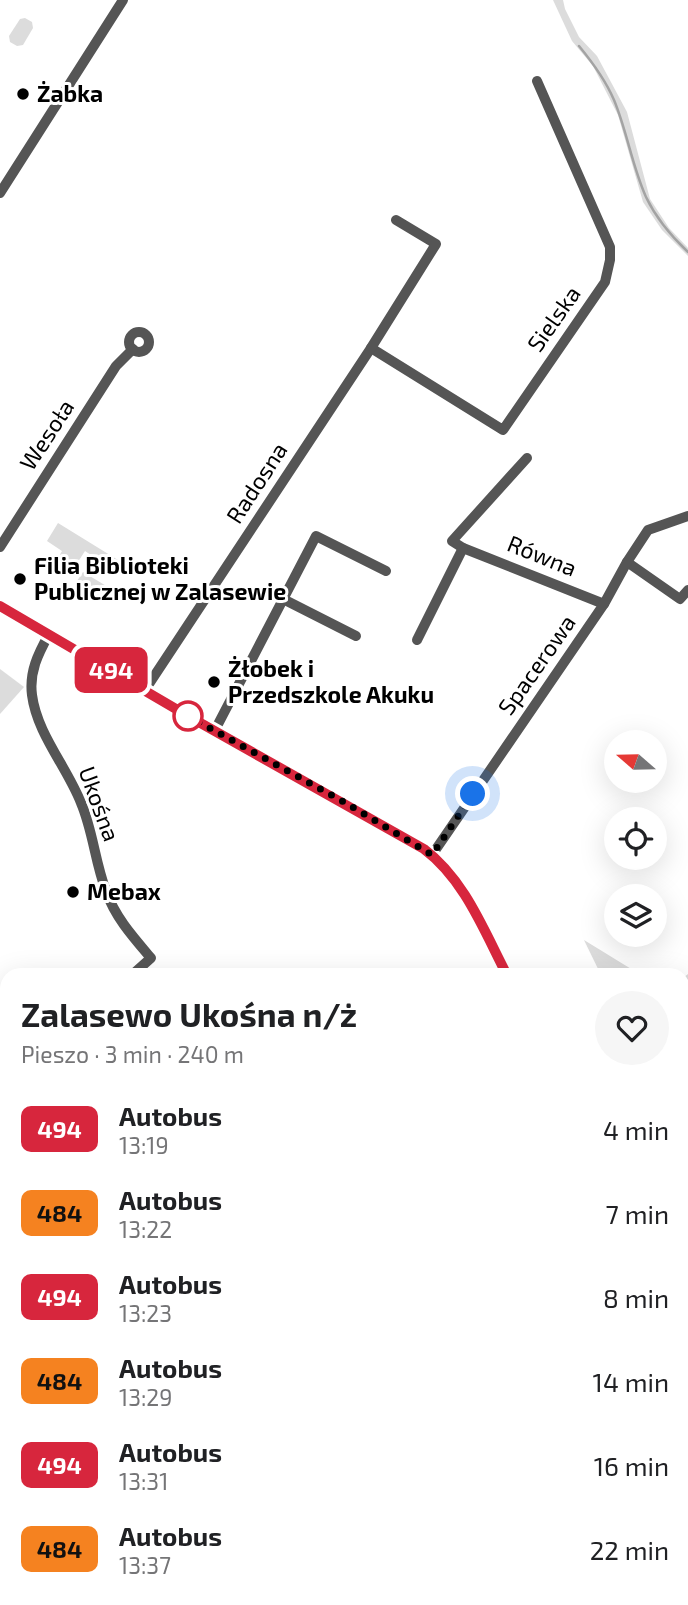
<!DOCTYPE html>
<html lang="pl">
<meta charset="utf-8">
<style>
:root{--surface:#fff;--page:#f6f6f6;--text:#202124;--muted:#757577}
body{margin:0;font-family:"Exo 2",sans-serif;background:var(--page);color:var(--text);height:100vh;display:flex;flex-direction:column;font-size:26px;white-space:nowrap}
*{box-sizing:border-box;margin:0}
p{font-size:23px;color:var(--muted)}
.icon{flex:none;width:38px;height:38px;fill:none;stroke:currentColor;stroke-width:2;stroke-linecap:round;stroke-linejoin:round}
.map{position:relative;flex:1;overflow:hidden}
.sheet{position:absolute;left:0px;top:968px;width:690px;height:639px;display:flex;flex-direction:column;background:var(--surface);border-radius:21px 21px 0 0;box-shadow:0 7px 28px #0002}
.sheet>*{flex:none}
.badge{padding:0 14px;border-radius:10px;font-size:24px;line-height:46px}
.needle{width:46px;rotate:290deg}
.fabs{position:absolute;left:604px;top:730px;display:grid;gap:14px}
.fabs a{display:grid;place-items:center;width:63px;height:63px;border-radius:50%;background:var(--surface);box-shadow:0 7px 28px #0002;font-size:35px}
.you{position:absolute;width:35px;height:35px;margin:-18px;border:5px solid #fff;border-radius:50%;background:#1a73e8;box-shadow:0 0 0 10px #1a73e833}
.map>.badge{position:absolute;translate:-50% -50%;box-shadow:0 0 0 4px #fff}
.round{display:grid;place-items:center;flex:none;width:74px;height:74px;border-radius:37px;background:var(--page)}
.overview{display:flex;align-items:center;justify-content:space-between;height:119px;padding:0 21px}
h1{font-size:33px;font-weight:700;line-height:52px}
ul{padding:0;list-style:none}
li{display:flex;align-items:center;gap:21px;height:84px;padding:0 21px}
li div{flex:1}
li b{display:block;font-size:26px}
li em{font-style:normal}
li .badge{min-width:77px;font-weight:700;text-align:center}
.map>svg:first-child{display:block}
.green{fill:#dcdcdc}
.water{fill:#a3a3a3}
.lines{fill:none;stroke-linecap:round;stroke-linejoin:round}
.stream{stroke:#a3a3a3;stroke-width:2.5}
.minor{stroke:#555;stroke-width:10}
.line-casing{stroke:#fff;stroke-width:16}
.line{stroke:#d7263d;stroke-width:10}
.walk{stroke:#000;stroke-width:7;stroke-dasharray:0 12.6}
.poi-dot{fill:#000;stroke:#fff;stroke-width:2.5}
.stop-dot{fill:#fff;stroke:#d7263d;stroke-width:3.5}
.labels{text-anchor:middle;stroke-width:6;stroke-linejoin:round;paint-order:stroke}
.poi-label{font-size:23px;font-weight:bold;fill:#000;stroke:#fff;text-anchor:start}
.street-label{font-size:23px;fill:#000;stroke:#fff}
</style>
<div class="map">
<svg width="688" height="1605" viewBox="0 0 688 1605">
<rect width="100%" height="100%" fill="#fff"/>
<g class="green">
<polygon points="553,0 563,0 565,9 579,37 597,56 627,112 650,199 669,228 688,248 688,256 662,230 643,202 618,115 593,66 572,41"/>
<polygon points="25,18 32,22 33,28 23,45 17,46 10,42 9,36 20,19"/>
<polygon points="58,523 118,560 112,569 85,551 74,568 58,558 62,551 47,541"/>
<polygon points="83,572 108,587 100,600 75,584"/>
<polygon points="0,669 24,687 0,714"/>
<polygon points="584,940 641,975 601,975"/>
<polygon points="688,974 688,1031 683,1040 683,978"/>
<polygon points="686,1144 688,1145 688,1227 683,1235 682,1150"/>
<path d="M683,1436C688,1450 688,1486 683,1501Z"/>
</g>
<polygon class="water" points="688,1031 688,1106 683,1102 683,1040"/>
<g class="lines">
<g class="stream">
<path d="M579,46C593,63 605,79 614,100C627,131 632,166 646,197C656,218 671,236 688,252"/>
<polyline points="682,1161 688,1151"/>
<polyline points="682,1599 688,1603"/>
</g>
<g class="minor">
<polyline points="0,193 123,0"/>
<circle cx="139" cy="342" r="10"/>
<polyline points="371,348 503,430 605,282 610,260 610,247 537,81"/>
<polyline points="527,458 452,541 463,548 604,604"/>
<polyline points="0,547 116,366 133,349"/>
<polyline points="627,562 680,599 688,590"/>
<polyline points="283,599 356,636"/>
<path d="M0,606L188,716L424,849C465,880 484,931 507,975"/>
<path d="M49,634C38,654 29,672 32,695C37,734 67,767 81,803C93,831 95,862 106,891C115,917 133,937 151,958L132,975"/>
<polyline points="417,640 463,548"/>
<polyline points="145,690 371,348 436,244 396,220"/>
<polyline points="215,730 316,536 386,571"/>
<polyline points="432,855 604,604 627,562 648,530 688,516"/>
<polyline points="0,1089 7,1083"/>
<polyline points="682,1123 688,1126"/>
<polyline points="0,1223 7,1229"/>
<polyline points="0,1588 7,1593"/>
<polyline points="16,1600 24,1605"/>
<polyline points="174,1605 180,1600"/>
<polyline points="436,1605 438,1600"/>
</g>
</g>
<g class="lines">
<defs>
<path id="line" d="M0,606L188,716L424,849C465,880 484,931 507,975"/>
</defs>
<use href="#line" class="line-casing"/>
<use href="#line" class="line"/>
<polyline class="walk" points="188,716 344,802 432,855 473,794"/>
</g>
<g class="poi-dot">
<circle cx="23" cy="94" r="7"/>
<circle cx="20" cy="579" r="7"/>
<circle cx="214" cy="682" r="7"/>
<circle cx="73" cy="892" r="7"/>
</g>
<circle class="stop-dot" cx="188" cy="716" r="14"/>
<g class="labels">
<g class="poi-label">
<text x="37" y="102">Żabka</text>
<text x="34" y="574">Filia Biblioteki<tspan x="34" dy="26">Publicznej w Zalasewie</tspan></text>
<text x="228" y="677">Żłobek i<tspan x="228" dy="26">Przedszkole Akuku</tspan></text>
<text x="87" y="900">Mebax</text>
</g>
<g class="street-label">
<text transform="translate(554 319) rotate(-55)" y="8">Sielska</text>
<text transform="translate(47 435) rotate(-57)" y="8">Wesoła</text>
<text transform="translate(257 483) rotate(-57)" y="8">Radosna</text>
<text transform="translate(542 556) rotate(22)" y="8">Równa</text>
<text transform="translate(537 665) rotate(-55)" y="8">Spacerowa</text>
<text transform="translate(99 804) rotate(70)" y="8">Ukośna</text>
</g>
</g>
</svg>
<div class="fabs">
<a><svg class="needle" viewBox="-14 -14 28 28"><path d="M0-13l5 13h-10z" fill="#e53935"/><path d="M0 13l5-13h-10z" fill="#757577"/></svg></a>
<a><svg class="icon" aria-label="locate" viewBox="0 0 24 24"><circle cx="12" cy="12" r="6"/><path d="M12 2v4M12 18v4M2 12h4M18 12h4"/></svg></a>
<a><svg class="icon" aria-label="layers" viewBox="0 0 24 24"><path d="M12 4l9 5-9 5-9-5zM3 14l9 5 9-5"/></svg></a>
</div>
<div class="you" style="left:473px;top:794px"></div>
<b class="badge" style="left:111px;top:670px;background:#d7263d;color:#fff">494</b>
<section class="sheet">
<div class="overview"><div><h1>Zalasewo Ukośna n/ż</h1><p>Pieszo · 3 min · 240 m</p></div><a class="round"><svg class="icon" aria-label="heart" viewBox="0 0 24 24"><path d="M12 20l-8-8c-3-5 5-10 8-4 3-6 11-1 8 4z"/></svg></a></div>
<ul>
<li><span class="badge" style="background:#d7263d;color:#fff">494</span><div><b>Autobus</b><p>13:19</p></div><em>4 min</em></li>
<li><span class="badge" style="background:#f58220;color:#111">484</span><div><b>Autobus</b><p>13:22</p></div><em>7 min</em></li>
<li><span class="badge" style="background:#d7263d;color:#fff">494</span><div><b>Autobus</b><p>13:23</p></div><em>8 min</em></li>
<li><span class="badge" style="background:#f58220;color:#111">484</span><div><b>Autobus</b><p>13:29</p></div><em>14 min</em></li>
<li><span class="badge" style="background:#d7263d;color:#fff">494</span><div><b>Autobus</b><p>13:31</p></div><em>16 min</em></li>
<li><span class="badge" style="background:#f58220;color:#111">484</span><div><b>Autobus</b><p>13:37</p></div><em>22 min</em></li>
</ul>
</section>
</div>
